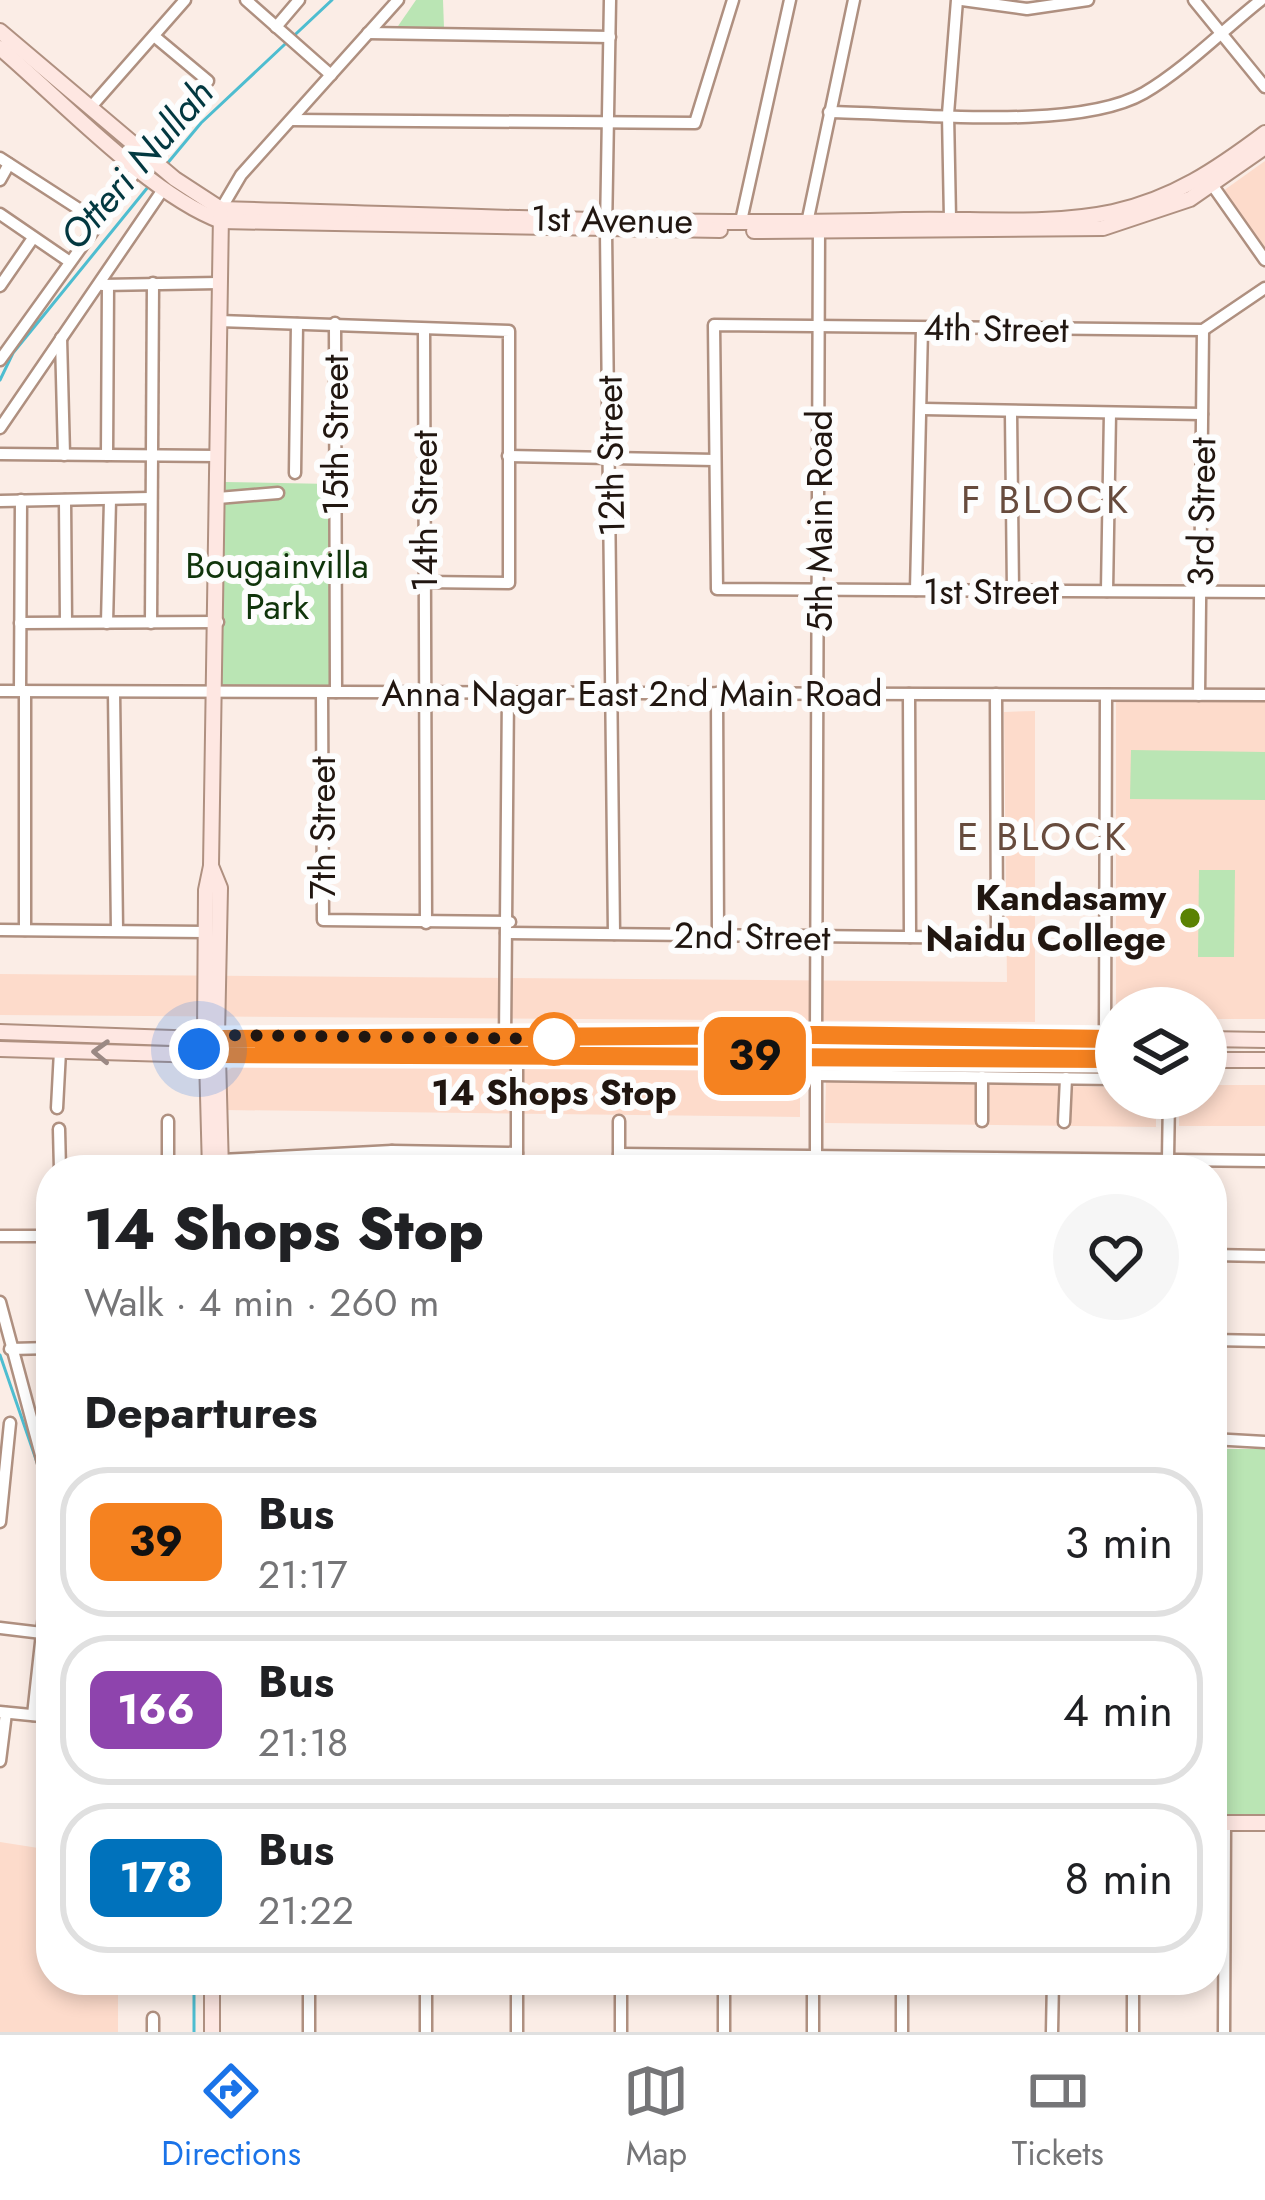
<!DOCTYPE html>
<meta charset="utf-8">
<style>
:root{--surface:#fff;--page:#f6f6f6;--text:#202124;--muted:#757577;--line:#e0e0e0;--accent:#1a73e8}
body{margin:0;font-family:Jost,sans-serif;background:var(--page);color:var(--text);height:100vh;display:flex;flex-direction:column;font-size:45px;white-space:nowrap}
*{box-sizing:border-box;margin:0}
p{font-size:39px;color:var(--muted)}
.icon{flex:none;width:66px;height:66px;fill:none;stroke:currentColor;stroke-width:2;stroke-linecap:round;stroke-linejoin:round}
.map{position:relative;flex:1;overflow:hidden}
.drawer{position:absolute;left:36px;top:1155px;width:1191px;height:840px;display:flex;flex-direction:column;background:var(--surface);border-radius:48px;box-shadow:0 6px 18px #0003}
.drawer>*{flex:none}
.badge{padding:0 24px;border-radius:18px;font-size:42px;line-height:78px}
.buttons{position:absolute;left:1095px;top:987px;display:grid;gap:24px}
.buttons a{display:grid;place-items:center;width:132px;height:132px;border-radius:50%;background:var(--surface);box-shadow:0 6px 18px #0003;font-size:60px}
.you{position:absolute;width:60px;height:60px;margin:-30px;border:9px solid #fff;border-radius:50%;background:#1a73e8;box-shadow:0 0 0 18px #1a73e833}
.map>.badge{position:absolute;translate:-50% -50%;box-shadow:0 0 0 6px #fff}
h2{padding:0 48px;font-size:45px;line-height:108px}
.round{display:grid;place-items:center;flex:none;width:126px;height:126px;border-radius:63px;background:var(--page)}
.summary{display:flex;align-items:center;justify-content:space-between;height:204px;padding:0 48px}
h1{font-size:57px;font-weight:800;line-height:90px}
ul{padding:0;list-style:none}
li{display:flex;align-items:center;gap:36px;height:150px;margin:0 24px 18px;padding:0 24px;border:6px solid var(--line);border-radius:48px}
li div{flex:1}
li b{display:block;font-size:45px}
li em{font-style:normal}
li .badge{min-width:132px;font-weight:700;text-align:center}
.menu{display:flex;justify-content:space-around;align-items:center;height:168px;border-top:3px solid var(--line);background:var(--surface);font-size:33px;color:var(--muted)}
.menu a{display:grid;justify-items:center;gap:6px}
.menu .selected{color:var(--accent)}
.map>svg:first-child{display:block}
.built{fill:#fddbcb}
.green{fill:#bae5b4}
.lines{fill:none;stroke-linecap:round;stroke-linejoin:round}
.stream{stroke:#4ebdd0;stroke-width:3}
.street-casing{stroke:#af9080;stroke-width:15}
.secondary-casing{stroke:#af9080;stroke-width:18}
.street{stroke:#fff;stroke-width:10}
.secondary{stroke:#fee7e2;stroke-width:14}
.oneway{stroke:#9b8984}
.line-casing{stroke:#fff;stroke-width:27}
.line{stroke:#f58220;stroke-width:18}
.walk{stroke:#211610;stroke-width:12;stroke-dasharray:0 21.6}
.poi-dot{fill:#5a8203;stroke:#fdfdfd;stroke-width:4.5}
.stop-dot{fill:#fff;stroke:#f58220;stroke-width:6}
.labels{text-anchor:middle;stroke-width:12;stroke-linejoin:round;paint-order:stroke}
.street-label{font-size:36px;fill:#211610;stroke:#fdfdfd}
.park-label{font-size:36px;fill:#10350b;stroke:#fdfdfd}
.poi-label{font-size:36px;font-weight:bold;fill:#211610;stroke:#fdfdfd;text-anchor:end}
.stop-label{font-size:36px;font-weight:bold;fill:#211610;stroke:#fdfdfd}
.water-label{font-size:39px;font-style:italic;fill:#023840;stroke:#fdfdfd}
.neighbourhood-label{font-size:39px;letter-spacing:3px;fill:#674b3d;stroke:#fdfdfd}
</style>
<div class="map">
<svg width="1265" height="2032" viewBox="0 0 1265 2032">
<rect width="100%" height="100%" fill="#fbede6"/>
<g class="built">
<polygon points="1265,161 1265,247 1223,191"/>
<polygon points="1116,700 1265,702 1265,1019 1206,1019 1206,1008 1116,1008 1116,1018"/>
<polygon points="1035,711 1035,1022 0,1015 0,974 1007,982 1004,712"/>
<polygon points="238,1064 793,1072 800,1078 800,1117 225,1110 225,1072"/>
<polygon points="826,1082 1116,1087 1116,1098 1156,1098 1156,1127 825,1123"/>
<polygon points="1206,1085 1265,1085 1265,1126 1179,1126 1179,1098 1206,1098"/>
<polygon points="951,1162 1128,1165 1128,1170 951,1170"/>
<polygon points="0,1842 51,1850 51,1980 118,1980 118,2032 0,2032"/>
</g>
<g class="green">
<polygon points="416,0 443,0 444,28 396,29"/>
<polygon points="224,482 331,484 331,689 222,688"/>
<polygon points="1131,750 1265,752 1265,800 1130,799"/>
<polygon points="1199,870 1235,870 1234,957 1198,957"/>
<rect x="1212" y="1449" width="53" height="367"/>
</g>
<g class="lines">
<g class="stream">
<polyline points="166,165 201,123 332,0"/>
<polyline points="0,380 13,353 148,187"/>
<polyline points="0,1355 51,1503"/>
<polyline points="194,1980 194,2032"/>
</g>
<defs>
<g id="street">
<polyline points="246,0 331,75"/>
<polyline points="610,0 606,231 614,934"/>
<polyline points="962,0 1027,9 1088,0"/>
<polyline points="1194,0 1265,87"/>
<polyline points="276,27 299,0"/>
<polyline points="368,33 610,37"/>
<polyline points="154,36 208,81"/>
<polyline points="90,108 185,0"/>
<path d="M829,112C910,113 1076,132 1144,93C1185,69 1223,30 1261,0"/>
<polyline points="291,120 695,123 733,0"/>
<polyline points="0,158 99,222"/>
<polyline points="1208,179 1265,260"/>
<polyline points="0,180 9,164"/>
<polyline points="221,209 241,175 398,0"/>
<polyline points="0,214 70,262"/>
<polyline points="950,219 948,114 957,0"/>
<polyline points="741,221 790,0"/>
<polyline points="807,223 854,0"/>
<polyline points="102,285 219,283"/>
<polyline points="0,286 33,238"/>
<polyline points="1265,288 1203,330 714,325 717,589 1265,592"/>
<polyline points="219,321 509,331 509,583 424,582"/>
<polyline points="335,323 336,692"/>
<polyline points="424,329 426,923"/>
<polyline points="61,338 64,455"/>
<polyline points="0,360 139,167"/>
<polyline points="923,409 1202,414"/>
<polyline points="1011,413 1013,591"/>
<polyline points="0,428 164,188"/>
<polyline points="0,454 218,456"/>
<polyline points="107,455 108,285"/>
<polyline points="508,456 715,460"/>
<polyline points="295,473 297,324"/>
<polyline points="218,498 278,493"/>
<polyline points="65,500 66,622"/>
<polyline points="0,501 151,498"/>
<polyline points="916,590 922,328"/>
<polyline points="1107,591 1110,413"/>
<polyline points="20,623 218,622"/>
<polyline points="107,623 110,500"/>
<polyline points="151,623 153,283"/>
<polyline points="0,691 1265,695"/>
<polyline points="20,691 21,500"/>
<polyline points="114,692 117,930"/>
<polyline points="322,693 323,920 510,922"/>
<polyline points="717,693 718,936"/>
<polyline points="909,694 910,937"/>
<polyline points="1199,695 1203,330"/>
<polyline points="0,930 205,932"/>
<polyline points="25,930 25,691"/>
<polyline points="506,933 997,938 996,694"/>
<polyline points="816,1035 819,226"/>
<polyline points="1105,1039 1106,695"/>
<polyline points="505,1040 508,692"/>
<polyline points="517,1055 517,1170"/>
<polyline points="816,1075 1116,1079"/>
<polyline points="982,1077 982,1121"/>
<polyline points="57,1108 60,1051"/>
<polyline points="619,1121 619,1170"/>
<polyline points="1064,1122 1066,1078"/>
<polyline points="59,1129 60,1170"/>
<polyline points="392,1151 392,1170"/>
<polyline points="619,1154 1265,1161"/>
<polyline points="1168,1159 1169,1098"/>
<polyline points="221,1160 392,1151 517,1153"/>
<polyline points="168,1170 168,1121"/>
<polyline points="816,1170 816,1072"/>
<polyline points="0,1236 51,1236"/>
<polyline points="1212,1255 1265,1256"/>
<polyline points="0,1302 48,1481"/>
<polyline points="1212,1340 1265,1341"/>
<polyline points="10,1349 51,1348"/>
<polyline points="1212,1439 1265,1442"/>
<polyline points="0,1522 10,1423"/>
<polyline points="0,1628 42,1633"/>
<polyline points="0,1712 51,1717"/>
<polyline points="33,1715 46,1597"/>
<polyline points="0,1761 6,1713"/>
<polyline points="45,1828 51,1784"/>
<polyline points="309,1980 309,2032"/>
<polyline points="426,1980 426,2032"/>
<polyline points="153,2018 153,2032"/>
<polyline points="517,2032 517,1980"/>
<polyline points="621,2032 621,1980"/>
<polyline points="724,2032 724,1980"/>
<polyline points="813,2032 813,1980"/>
<polyline points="902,2032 902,1980"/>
<polyline points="1052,2032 1053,1980"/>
<polyline points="1133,2032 1133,1980"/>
<polyline points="1224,2032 1225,1823"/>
</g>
<g id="secondary">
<path d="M0,31L175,179L221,209C448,215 677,227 904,220C972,218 1047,226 1113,212C1173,199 1217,169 1265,133"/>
<path d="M0,48C60,99 150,195 221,221L720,230"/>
<polyline points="754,231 1103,228 1190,199 1265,147"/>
<polyline points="211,866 220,888 217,1036"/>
<polyline points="0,1032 202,1039"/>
<polyline points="205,1036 206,890 211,866 221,214"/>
<polyline points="221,1039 1116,1039"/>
<polyline points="1206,1039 1265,1040"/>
<polyline points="0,1049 203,1055"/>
<polyline points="221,1054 1116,1059"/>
<polyline points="218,1057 221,1170"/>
<polyline points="207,1058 210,1170"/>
<polyline points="1206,1060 1265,1060"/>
<polyline points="1212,1823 1265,1823"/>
<polyline points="212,2032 212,1980"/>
</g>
</defs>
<use href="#street" class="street-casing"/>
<use href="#secondary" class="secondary-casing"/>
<use href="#street" class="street"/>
<use href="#secondary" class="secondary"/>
</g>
<defs><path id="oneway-chevron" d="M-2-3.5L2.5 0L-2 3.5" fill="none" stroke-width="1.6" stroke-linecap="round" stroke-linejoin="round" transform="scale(3)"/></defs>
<use class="oneway" href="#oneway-chevron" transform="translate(101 1052) rotate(-178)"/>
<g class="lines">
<defs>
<polyline id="line" points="1116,1039 817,1035 220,1039 221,1054 1116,1059"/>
</defs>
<use href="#line" class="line-casing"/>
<use href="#line" class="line"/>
<polyline class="walk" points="199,1049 209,1035 554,1039"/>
</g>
<circle class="poi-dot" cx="1190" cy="918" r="12"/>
<circle class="stop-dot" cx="554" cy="1039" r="24"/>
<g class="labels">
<g class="street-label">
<text transform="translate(612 219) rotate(1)" y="13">1st Avenue</text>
<text transform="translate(996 328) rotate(1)" y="13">4th Street</text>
<text transform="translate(335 435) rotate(-90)" y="13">15th Street</text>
<text transform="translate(610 456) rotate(-91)" y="13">12th Street</text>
<text transform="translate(424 511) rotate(-90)" y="13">14th Street</text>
<text transform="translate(1201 512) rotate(-89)" y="13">3rd Street</text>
<text transform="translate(819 521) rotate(-90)" y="13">5th Main Road</text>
<text x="991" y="604">1st Street</text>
<text x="632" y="706">Anna Nagar East 2nd Main Road</text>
<text transform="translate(322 828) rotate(-90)" y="13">7th Street</text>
<text transform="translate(752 936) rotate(1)" y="13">2nd Street</text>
</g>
<g class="park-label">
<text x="277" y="578">Bougainvilla<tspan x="277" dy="41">Park</tspan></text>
</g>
<g class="poi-label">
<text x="1166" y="910">Kandasamy<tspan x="1166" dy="41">Naidu College</tspan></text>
</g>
<g class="stop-label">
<text x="554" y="1105">14 Shops Stop</text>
</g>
<g class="water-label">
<text transform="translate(136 164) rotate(-49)" y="14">Otteri Nullah</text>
</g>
<g class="neighbourhood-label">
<text x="1046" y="513">F BLOCK</text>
<text x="1043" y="850">E BLOCK</text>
</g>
</g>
</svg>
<div class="buttons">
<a><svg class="icon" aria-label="layers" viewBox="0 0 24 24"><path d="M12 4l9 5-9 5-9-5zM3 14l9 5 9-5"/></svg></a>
</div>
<div class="you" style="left:199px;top:1049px"></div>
<b class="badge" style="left:755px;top:1056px;background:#f58220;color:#111">39</b>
<section class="drawer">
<div class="summary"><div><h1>14 Shops Stop</h1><p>Walk · 4 min · 260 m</p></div><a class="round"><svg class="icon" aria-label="heart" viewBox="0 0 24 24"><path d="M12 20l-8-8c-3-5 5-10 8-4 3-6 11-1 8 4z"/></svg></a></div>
<h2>Departures</h2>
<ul>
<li><span class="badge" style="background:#f58220;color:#111">39</span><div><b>Bus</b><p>21:17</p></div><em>3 min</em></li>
<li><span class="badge" style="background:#8e44ad;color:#fff">166</span><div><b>Bus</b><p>21:18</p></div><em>4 min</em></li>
<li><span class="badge" style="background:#0072bc;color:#fff">178</span><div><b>Bus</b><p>21:22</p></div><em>8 min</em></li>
</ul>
</section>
</div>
<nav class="menu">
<a class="selected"><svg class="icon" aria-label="directions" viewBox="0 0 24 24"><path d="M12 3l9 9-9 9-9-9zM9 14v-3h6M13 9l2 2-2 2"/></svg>Directions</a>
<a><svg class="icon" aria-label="map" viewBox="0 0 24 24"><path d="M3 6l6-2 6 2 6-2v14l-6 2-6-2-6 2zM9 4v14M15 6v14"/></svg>Map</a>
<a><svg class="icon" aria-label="tickets" viewBox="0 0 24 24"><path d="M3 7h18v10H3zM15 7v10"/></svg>Tickets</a>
</nav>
